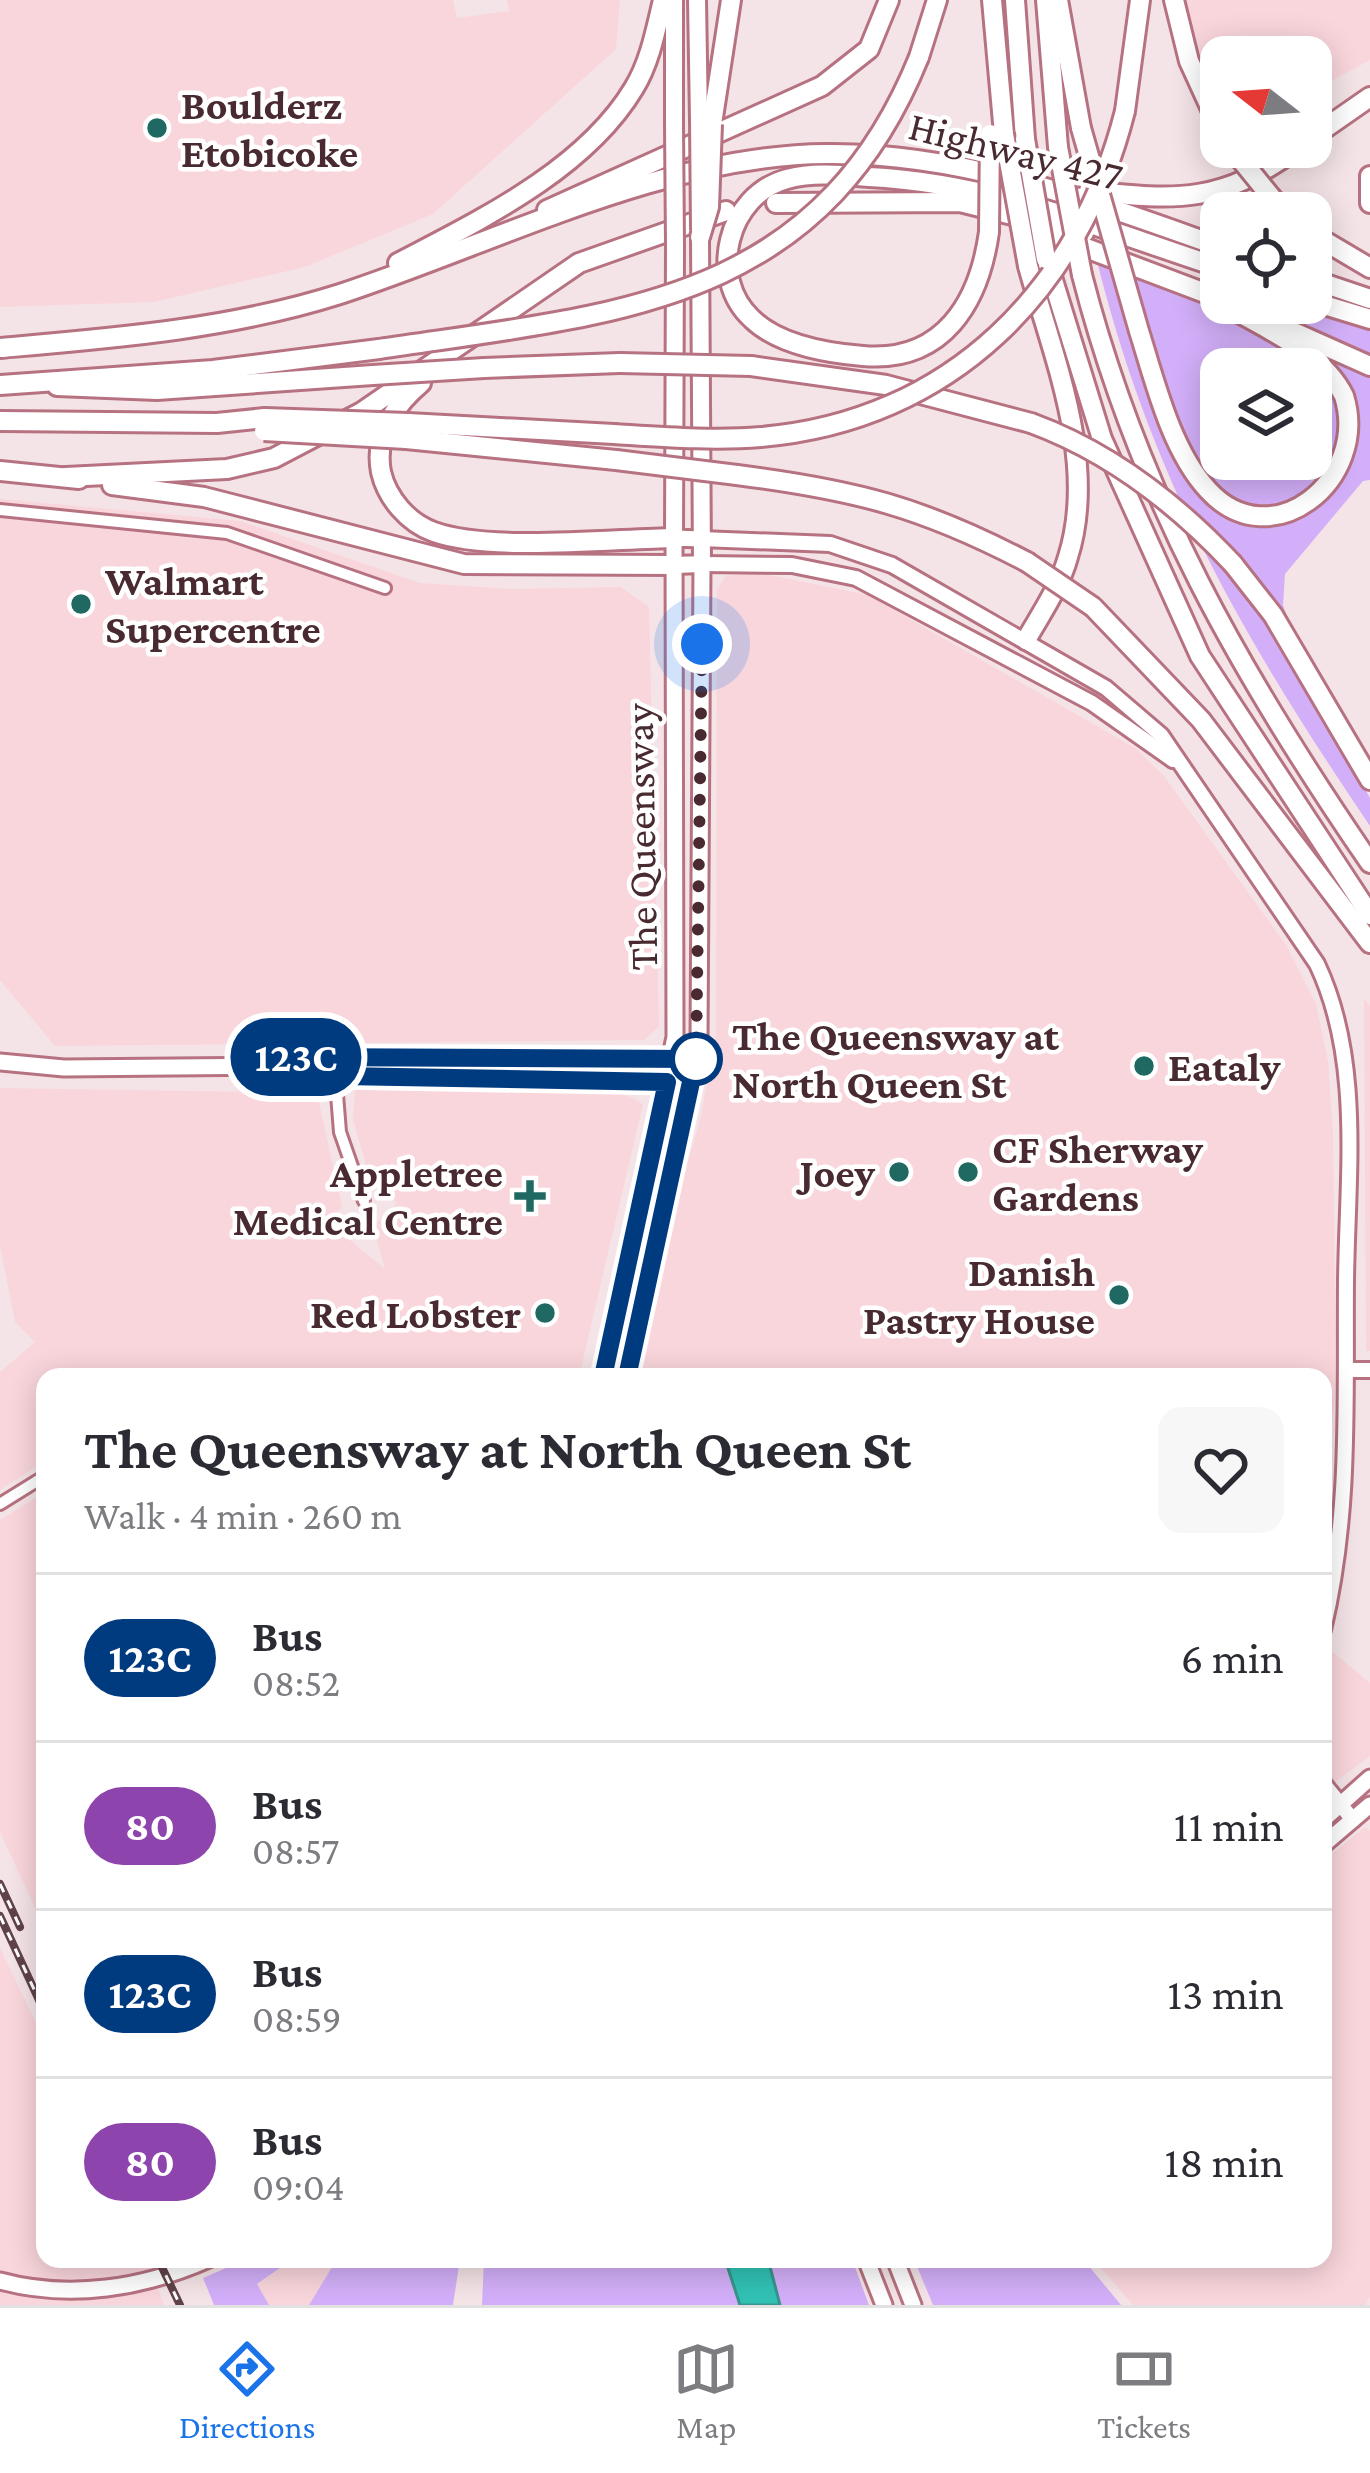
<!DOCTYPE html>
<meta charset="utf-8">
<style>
:root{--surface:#fff;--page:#f7f7f7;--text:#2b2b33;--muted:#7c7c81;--line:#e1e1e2;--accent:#1a73e8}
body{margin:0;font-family:"Crimson Pro",serif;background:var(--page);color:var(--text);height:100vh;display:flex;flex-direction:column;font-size:45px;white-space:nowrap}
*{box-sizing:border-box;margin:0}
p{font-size:39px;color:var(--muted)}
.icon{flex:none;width:66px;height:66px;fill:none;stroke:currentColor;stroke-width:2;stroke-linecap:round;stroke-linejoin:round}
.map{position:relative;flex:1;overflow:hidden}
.sheet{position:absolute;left:36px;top:1368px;width:1296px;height:900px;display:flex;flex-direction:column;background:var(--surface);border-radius:24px;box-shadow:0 6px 30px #0003}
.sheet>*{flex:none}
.badge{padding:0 24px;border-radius:39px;font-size:42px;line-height:78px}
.needle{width:78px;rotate:287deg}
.controls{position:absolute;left:1200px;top:36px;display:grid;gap:24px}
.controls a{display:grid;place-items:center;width:132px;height:132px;border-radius:24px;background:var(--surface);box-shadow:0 6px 30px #0003;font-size:60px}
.you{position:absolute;width:60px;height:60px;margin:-30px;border:9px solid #fff;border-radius:50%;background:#1a73e8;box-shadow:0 0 0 18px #1a73e833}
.map>.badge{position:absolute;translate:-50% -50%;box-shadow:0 0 0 6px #fff}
.round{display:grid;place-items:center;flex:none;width:126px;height:126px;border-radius:24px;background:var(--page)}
.summary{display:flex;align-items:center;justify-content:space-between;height:204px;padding:0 48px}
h1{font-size:57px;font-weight:700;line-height:90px}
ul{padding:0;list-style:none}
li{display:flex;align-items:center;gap:36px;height:168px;padding:0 48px;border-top:3px solid var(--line)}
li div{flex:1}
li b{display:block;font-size:45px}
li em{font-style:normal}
li .badge{min-width:132px;font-weight:700;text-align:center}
.dock{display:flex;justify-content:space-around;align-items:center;height:168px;border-top:3px solid var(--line);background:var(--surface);font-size:33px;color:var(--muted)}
.dock a{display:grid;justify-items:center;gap:6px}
.dock .on{color:var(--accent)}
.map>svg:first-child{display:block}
.built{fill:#f9d6dc}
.green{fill:#d3aff9;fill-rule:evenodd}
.water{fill:#31c2b5;stroke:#38948d;stroke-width:3}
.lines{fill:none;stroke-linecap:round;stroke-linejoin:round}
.minor-casing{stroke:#b77281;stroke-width:16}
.tertiary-casing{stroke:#b77281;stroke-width:20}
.secondary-casing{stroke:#b77281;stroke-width:21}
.primary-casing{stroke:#b77281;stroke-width:22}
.motorway-casing{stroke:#b77281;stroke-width:24}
.minor{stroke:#fff;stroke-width:10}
.tertiary{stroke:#fff;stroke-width:14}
.secondary{stroke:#fff;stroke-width:15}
.primary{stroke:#fff;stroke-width:16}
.motorway{stroke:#fff;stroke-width:18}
.rail-casing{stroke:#604349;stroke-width:8}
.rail{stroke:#fff;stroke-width:3;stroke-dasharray:9;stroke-linecap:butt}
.primary-bridge-casing{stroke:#b77281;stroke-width:22;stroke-linecap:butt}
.motorway-bridge-casing{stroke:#b77281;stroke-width:24;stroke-linecap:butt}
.primary-bridge{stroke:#fff;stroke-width:16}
.motorway-bridge{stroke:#fff;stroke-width:18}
.line-casing{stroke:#fff;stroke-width:27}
.line{stroke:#003b80;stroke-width:18}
.walk{stroke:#482a30;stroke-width:12;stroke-dasharray:0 21.6}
.poi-dot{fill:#1f6962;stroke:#fff;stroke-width:4.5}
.stop-dot{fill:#fff;stroke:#003b80;stroke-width:6}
.labels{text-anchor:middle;stroke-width:9;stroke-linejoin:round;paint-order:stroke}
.poi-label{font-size:42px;font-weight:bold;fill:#482a30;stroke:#fff;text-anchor:start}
.street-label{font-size:42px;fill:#482a30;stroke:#fff}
.stop-label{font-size:42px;font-weight:bold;fill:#482a30;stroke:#fff;text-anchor:start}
</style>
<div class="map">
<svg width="1370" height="2305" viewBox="0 0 1370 2305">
<rect width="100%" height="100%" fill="#f5e4e7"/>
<g class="built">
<polygon points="0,0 453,0 457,18 509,11 507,0 620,0 616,49 433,214 305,267 154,302 0,307"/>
<polygon points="1184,0 1370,0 1370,60 1311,92 1311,57 1221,57 1221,106 1198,60"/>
<polygon points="0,499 240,521 420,583 510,589 621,587 649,607 659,1027 644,1040 55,1046 0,980"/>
<polygon points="759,573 868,595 1135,748 1164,776 1286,945 1316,1004 1328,1061 1333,1132 1336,1386 1323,1494 1323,1377 635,1377 649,1296 701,1116 716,1034 717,590 726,576"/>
<polygon points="1364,998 1370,1006 1370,1351 1366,1351"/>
<polygon points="491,1085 622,1093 643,1104 579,1377 45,1377 45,1461 0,1490 0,1372 35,1342 15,1322 0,1246 0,1088 317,1093 342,1207 328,1222 385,1269 373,1226 397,1203 370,1178 353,1120 355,1090 369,1085"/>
<polygon points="45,1492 45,1929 0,1832 0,1520"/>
<polygon points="1323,1644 1370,1683 1370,1756 1323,1791"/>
<polygon points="1365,1827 1370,1831 1370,2297 1365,2305 1133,2305 1093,2259 1323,2259 1323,1861"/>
<polygon points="0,1948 45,2042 45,2259 147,2259 164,2305 0,2305"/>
<polygon points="293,2259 337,2259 309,2305 269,2305 257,2285"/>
</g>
<g class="green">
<path d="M1096,257L1115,264C1136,325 1165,451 1203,497C1278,587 1370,458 1328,361L1332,355L1370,373V480L1363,481L1285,574L1283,605L1317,700L1370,798V826C1243,638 1151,480 1096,257Z"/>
<path d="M1133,270C1192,295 1339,353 1345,426C1346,443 1331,470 1324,488C1309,494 1290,507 1273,510C1187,526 1151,329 1133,270ZM1221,369H1311V459H1221Z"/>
<polygon points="1261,303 1286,303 1370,329 1370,355"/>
<polygon points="247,2259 293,2259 257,2284 269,2305 214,2305 203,2278"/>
<polygon points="337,2259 460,2259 453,2305 309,2305"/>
<polygon points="484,2259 725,2259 740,2305 482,2305"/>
<polygon points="768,2259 852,2259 869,2305 780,2305"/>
<polygon points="914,2259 1083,2259 1121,2305 933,2305"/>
</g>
<polygon class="water" points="725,2259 768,2259 780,2305 740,2305"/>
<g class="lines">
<defs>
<g id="minor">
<polyline points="0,510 227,533 385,588"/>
<polyline points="334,1057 340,1132 364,1201"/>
<polyline points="0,1504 45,1476"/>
</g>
<g id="tertiary">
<path d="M701,539L830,544L892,565L1106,688L1161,735L1317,964C1363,1061 1347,1177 1346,1282C1345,1400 1351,1514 1323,1630"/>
<polyline points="702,564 792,565 856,578 1092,703 1173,760"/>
<polyline points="1347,1370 1370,1370"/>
<polyline points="1323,1783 1353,1820"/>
</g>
<g id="secondary">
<polyline points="0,1062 64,1068 272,1066 286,1057 678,1058"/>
<polyline points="272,1066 285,1075 692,1082"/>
<polyline points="603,1377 675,1037 674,538 701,539"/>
<polyline points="627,1377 699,1040 702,564"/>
<polyline points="1323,1820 1370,1778"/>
<polyline points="1323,1845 1370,1805"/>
<polyline points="866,2259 884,2305"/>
<polyline points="895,2259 913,2305"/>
<path d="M0,2281C70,2300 144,2288 209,2259"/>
</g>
<g id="primary">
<polyline points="674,0 674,125"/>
<polyline points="697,0 699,120"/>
<polyline points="674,538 675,246"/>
<polyline points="675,565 702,564 700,237"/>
</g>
<g id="motorway">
<polyline points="992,0 1004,134"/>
<polyline points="1015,0 1025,139"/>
<polyline points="1046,0 1058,147"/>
<polyline points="1058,0 1081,128"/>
<polyline points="1174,0 1189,61 1221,131"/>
<polyline points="919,57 937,0"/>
<polyline points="1125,111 1140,0"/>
<polyline points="712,124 731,0"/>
<polyline points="1311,138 1370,97"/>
<polyline points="1370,176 1370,203"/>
<path d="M1089,191C1179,201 1223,203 1299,147"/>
<polyline points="1272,198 1287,213"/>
<polyline points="776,203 960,202 1084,233"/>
<polyline points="547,210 822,86 869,49 889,0"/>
<path d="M989,232C979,303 943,363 863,356C827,353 779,345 752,319C707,278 727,195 787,179C813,172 842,175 869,177C994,183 1104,230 1221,268"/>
<polyline points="1311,233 1370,268"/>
<polyline points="1062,239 1221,299"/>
<path d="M398,263C480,220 585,170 634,88C650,62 656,29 663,0"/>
<polyline points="1048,264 1102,439 1200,656 1370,915"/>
<path d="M1082,275C1139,497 1241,675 1370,863"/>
<polyline points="1311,279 1370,299"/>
<polyline points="1311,301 1370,319"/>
<polyline points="1278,325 1370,366"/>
<path d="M1139,331C1155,382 1171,450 1208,490C1271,559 1370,480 1344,396C1322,351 1263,328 1222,303"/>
<path d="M0,348C115,338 230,329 340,294C493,244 663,155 826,154C964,152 1093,202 1221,247"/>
<polyline points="751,366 886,385 1031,423"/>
<polyline points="484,368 620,363"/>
<path d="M421,383C395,405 374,435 381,472C387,498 408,523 434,532C490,552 611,539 674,538"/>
<polyline points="0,385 213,370 379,349"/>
<polyline points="57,386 157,390 373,375"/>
<polyline points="0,421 217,423 265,418"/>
<polyline points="408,423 614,434"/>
<polyline points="406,439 616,460"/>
<polyline points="0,471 79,479"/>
<path d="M737,475C855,490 922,507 1027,562"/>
<polyline points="66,477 227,469 274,458 362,412 579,263 726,211"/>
<polyline points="112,485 204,497 464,564 675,565"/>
<polyline points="1233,564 1273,615 1370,780"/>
<polyline points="1093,607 1201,720 1370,943"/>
<path d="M1026,640C1041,614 1060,586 1068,557C1098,462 1053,357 1028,266"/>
</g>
</defs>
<use href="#minor" class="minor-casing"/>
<use href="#tertiary" class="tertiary-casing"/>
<use href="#secondary" class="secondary-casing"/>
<use href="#primary" class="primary-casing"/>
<use href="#motorway" class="motorway-casing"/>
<use href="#minor" class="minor"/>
<use href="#tertiary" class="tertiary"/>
<use href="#secondary" class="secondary"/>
<use href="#primary" class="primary"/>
<use href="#motorway" class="motorway"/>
<defs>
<g id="rail">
<polyline points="0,1884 20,1927"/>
<polyline points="0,1916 45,2013"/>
<polyline points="158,2259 180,2305"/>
</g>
</defs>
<use href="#rail" class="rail-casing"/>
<use href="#rail" class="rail"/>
<defs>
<g id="primary-bridge">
<polyline points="699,120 700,230"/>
<polyline points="674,125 675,246"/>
</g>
<g id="motorway-bridge">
<polyline points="1081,128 1139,331"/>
<polyline points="1004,134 1028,266"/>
<polyline points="1025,139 1046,259"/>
<polyline points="1058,147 1082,275"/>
<polyline points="1233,150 1272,198"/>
<polyline points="989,232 990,134"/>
<polyline points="700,237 709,207 712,124"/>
<path d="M379,349C611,314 818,307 919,57"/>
<polyline points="620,363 751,366"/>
<polyline points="373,375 484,368"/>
<polyline points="265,418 408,423"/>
<path d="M1031,423C1110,452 1176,503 1233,564"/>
<polyline points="264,431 406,439"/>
<path d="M614,434C663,437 713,441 761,437C951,421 1080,289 1125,111"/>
<polyline points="616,460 737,475"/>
<polyline points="1027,562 1093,607"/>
</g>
</defs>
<use href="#primary-bridge" class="primary-bridge-casing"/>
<use href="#motorway-bridge" class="motorway-bridge-casing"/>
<use href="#primary-bridge" class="primary-bridge"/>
<use href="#motorway-bridge" class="motorway-bridge"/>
</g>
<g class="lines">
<defs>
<polyline id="line" points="603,1377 667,1082 285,1075 272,1066 286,1057 696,1059 627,1377"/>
</defs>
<use href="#line" class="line-casing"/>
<use href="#line" class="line"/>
<polyline class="walk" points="696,1059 702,644"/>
</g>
<g class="poi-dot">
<circle cx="157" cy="128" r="12"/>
<circle cx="81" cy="604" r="12"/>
<circle cx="1144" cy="1066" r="12"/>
<circle cx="899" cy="1172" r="12"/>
<circle cx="968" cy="1172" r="12"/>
<path d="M524 1178h12v12h12v12h-12v12h-12v-12h-12v-12h12z"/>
<circle cx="1119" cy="1295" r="12"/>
<circle cx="545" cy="1313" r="12"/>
</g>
<circle class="stop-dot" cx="696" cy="1059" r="24"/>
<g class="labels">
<g class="poi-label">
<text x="181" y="119">Boulderz<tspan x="181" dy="48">Etobicoke</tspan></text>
<text x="105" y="595">Walmart<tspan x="105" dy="48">Supercentre</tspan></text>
<text x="1168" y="1081">Eataly</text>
<text x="992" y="1163">CF Sherway<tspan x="992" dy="48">Gardens</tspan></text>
<text x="503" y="1187" text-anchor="end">Appletree<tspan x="503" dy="48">Medical Centre</tspan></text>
<text x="875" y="1187" text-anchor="end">Joey</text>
<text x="1095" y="1286" text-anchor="end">Danish<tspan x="1095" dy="48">Pastry House</tspan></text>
<text x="521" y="1328" text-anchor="end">Red Lobster</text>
</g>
<g class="street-label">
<text transform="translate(1016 150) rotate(14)" y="15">Highway 427</text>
<text transform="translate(640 837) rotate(-91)" y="15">The Queensway</text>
</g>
<g class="stop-label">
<text x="732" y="1050">The Queensway at<tspan x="732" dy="48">North Queen St</tspan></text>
</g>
</g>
</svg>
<div class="controls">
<a><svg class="needle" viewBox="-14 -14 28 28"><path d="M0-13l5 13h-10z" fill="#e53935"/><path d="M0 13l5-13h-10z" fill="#7c7c81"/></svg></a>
<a><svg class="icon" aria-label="locate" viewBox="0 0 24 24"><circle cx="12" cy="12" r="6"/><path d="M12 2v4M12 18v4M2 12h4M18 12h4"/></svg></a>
<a><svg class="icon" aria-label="layers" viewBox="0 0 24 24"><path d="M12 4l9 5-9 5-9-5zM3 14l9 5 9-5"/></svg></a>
</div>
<div class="you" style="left:702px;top:644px"></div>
<b class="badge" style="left:296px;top:1057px;background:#003b80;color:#fff">123C</b>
<section class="sheet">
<div class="summary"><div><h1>The Queensway at North Queen St</h1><p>Walk · 4 min · 260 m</p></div><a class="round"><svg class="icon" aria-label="heart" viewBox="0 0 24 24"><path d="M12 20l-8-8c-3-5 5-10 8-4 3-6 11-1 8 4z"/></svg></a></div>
<ul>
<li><span class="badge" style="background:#003b80;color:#fff">123C</span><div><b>Bus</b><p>08:52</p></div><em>6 min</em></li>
<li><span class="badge" style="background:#8e44ad;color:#fff">80</span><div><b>Bus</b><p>08:57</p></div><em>11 min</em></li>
<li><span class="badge" style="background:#003b80;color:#fff">123C</span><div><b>Bus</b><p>08:59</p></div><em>13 min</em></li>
<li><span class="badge" style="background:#8e44ad;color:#fff">80</span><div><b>Bus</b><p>09:04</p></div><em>18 min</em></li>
</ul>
</section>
</div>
<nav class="dock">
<a class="on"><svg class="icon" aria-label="directions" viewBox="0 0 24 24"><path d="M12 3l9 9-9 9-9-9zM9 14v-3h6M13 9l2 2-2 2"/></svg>Directions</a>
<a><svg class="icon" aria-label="map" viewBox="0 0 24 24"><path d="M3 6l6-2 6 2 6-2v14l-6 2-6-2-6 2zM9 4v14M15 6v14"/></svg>Map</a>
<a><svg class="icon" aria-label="tickets" viewBox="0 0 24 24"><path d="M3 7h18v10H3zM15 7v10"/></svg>Tickets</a>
</nav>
